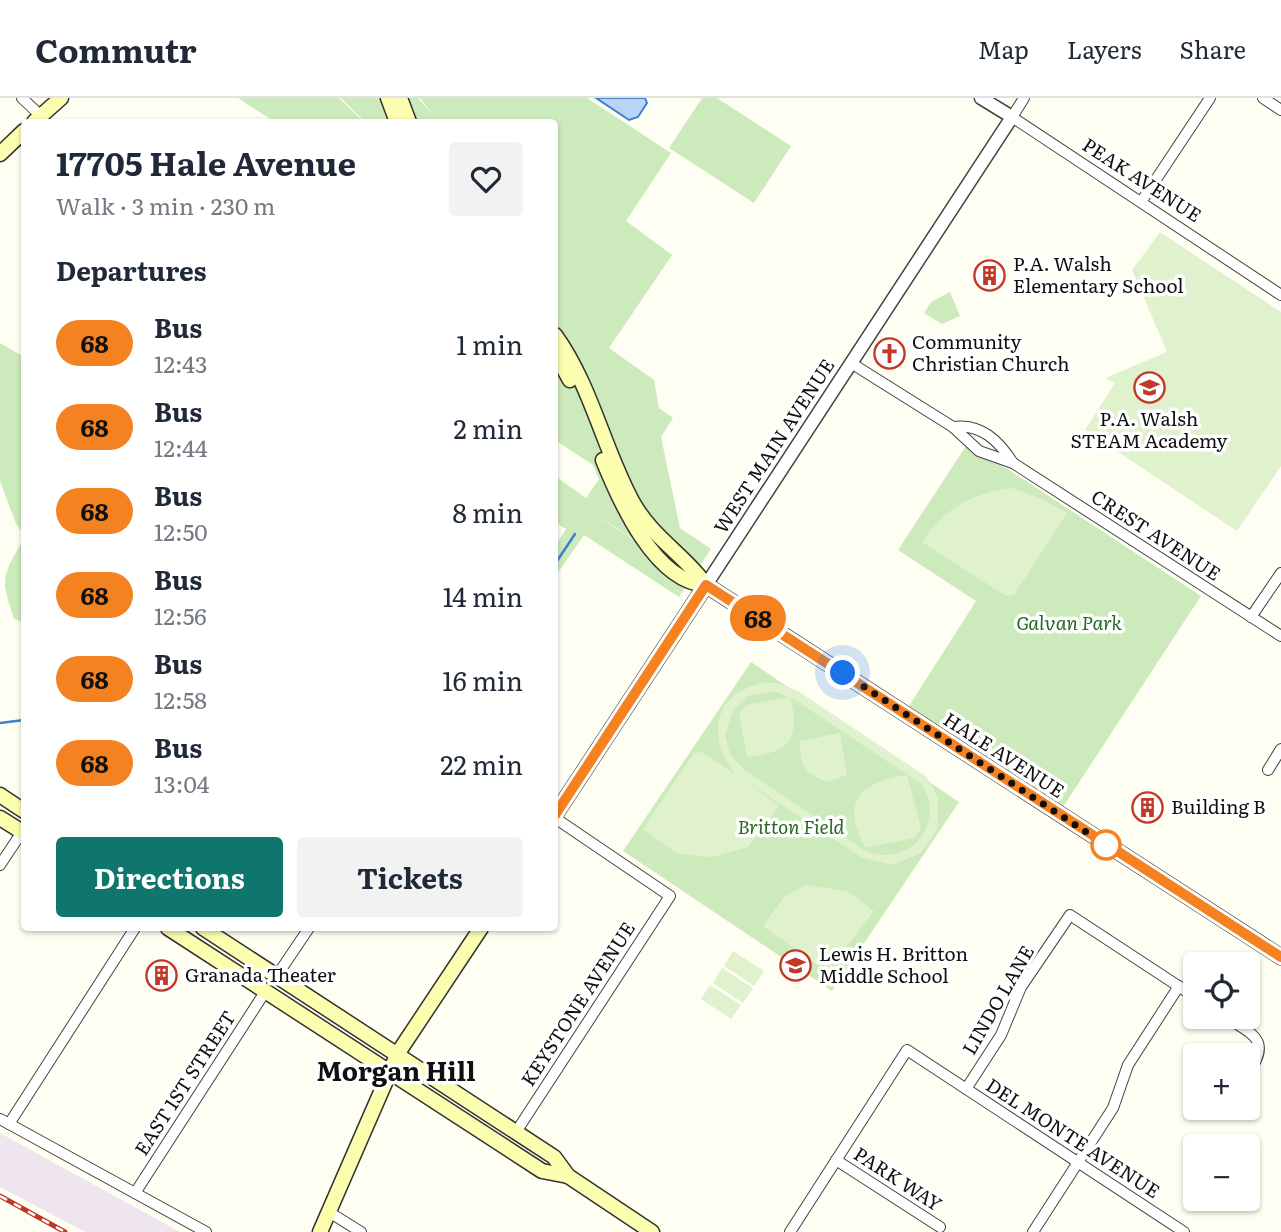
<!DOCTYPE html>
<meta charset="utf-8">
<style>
:root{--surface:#fff;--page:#f2f2f3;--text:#1f2937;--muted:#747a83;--line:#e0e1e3;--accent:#0f766e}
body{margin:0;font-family:Literata,serif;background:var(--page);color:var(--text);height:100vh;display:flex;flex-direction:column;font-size:26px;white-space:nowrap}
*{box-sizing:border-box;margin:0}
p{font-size:23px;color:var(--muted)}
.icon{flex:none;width:38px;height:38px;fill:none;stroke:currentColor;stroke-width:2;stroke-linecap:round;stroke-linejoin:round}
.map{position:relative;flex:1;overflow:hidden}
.sheet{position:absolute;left:21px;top:21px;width:537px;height:812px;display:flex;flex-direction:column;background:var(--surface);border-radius:7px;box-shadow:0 2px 5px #0004}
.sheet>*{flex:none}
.badge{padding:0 14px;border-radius:23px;font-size:24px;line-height:46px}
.fabs{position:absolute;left:1183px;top:854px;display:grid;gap:14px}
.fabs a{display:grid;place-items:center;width:77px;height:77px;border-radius:7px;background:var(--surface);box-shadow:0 2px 5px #0004;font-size:35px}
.you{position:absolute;width:35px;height:35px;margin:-18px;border:5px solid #fff;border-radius:50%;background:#1a73e8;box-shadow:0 0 0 10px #1a73e833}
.map>.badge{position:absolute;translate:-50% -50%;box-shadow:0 0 0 4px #fff}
h2{padding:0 35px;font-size:26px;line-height:63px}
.round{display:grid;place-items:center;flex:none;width:74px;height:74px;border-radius:7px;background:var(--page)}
.overview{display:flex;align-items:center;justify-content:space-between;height:119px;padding:0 35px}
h1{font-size:33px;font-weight:700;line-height:52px}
.cta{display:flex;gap:14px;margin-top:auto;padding:14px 35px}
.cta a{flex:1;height:80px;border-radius:7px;background:var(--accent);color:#fff;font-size:28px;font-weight:700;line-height:80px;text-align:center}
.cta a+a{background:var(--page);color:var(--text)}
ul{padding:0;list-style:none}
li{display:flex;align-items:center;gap:21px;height:84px;padding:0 35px}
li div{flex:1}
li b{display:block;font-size:26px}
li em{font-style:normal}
li .badge{min-width:77px;font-weight:700;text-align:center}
header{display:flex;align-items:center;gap:42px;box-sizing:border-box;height:98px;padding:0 35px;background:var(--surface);border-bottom:2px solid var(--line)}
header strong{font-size:33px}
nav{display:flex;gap:38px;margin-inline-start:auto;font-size:24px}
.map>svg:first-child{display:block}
.industrial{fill:#eee5ee}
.green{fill:#cdeabc}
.pitch{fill:#e0f1ce;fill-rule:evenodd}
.water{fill:#b8d5f6;stroke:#3f7fcd;stroke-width:2}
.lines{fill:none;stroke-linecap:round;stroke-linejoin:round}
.stream{stroke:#3f7fcd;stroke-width:2.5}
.minor-casing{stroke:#434343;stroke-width:12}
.tertiary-casing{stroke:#434343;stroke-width:15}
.secondary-casing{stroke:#323232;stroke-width:17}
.minor{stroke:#fff;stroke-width:10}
.tertiary{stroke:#fff;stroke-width:12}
.secondary{stroke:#fbfeaf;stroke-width:14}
.rail-casing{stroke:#c13827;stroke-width:5}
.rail{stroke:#fff;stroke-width:2.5;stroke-dasharray:8;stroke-linecap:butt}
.line-casing{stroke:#fff;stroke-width:16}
.line{stroke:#f58220;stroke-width:10}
.walk{stroke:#101010;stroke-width:7;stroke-dasharray:0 12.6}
.stop-dot{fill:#fff;stroke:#f58220;stroke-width:3.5}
.labels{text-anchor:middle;stroke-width:7;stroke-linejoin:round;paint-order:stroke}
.street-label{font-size:19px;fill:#101010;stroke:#fff}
.poi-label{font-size:19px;fill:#101010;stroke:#fff;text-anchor:start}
.park-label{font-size:19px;font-style:italic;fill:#23691f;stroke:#fff}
.district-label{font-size:26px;font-weight:bold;fill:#101010;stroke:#fff}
</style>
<header>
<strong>Commutr</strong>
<nav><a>Map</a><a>Layers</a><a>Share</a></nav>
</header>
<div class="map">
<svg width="1281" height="1134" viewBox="0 0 1281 1134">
<rect width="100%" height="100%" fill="#fffef3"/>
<polygon class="industrial" points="0,1035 180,1134 85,1134 0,1089"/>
<g class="green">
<polygon points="238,0 339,0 364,24 275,24"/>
<polygon points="341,0 418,0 435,19 420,0 587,0 671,55 626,123 672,157 609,250 654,282 659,310 673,320 661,339 680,430 711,451 693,478 580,407 692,479 679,499 584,437 555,479 555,449 566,431 555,424 555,378 586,400 599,381 593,367 555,342 558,336 555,333 555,24 365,24"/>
<polygon points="702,0 717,0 791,48 754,105 669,50"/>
<polygon points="950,194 960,218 942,226 924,215 931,204"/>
<polygon points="0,245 24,259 24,436 16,426 0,383"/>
<polygon points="966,348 1006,370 1201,498 1063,709 909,608 976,503 898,452"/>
<path d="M24,440V525L14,521C0,479 2,479 24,440Z"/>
<polygon points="751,564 959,704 832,893 623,753"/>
</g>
<g class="pitch">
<polygon points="1160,134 1281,214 1281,368 1237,433 1085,332 1115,285 1105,280 1167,254 1132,172"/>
<path d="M1012,390L1035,398L1067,415L1014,497L1006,498L922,444C943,411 973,395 1012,390Z"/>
<path d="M764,585H778L798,593L927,679L938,699V730L920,756L891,767L861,759L744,682L779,708L748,749L712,759L678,756L643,731L694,655L702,654L735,676C706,640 713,594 764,585ZM774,593L792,600L921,686C948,725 909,771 866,753L743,671L730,656L725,637L733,612L748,598Z"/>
<path d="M790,599C802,641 788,655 747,659L739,617L746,607Z"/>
<path d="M840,635L847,677L827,684C803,674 802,669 799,643Z"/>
<path d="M907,677L921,730L914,740L865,750C841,703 858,685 907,677Z"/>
<polygon points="806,787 847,793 874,813 827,874 763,828 784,799"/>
<polygon points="733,853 764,873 754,888 724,868"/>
<polygon points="722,870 753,890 743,905 713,885"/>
<polygon points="710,887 741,907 731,921 701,901"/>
</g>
<polygon class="water" points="596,0 645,0 647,5 638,19 629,22"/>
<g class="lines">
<g class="stream">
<polyline points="555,466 575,436"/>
<polyline points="0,625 24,622"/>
</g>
<defs>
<g id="minor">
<polyline points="22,0 41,18"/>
<polyline points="1024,0 1012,19 1281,197"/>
<polyline points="1263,0 1281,12"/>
<polyline points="1141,104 1210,0"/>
<polyline points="851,265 953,329 979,353 1013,365"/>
<path d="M953,329C981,325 999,343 1013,365L1281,538"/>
<polyline points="1251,519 1281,475"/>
<polyline points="1268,672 1281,651"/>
<polyline points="0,767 22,734"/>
<polyline points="278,876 309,830"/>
<path d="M1226,919C1255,938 1271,942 1248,976"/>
<polyline points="966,991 1001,937 1021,889 1070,817 1195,899"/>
<polyline points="1218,1012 1220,1010"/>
<polyline points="0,1021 206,1134"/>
<polyline points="9,1026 135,830"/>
<polyline points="516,1034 670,798 555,720"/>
<polyline points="836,1062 940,1129"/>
<polyline points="135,1095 265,894"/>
<polyline points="329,1114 361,1134"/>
<polyline points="790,1134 907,952 1184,1134"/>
<polyline points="1033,1134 1113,1010 1128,967 1179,888"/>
</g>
<polyline id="tertiary" points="706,487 1012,19 981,0"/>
<g id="secondary">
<polyline points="388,0 397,24"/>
<polyline points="400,0 409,24"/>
<polyline points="34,24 61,0"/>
<polyline points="0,56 24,33"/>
<path d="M555,237C591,287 603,349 632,403C653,441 684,456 706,487L1281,859"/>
<polyline points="555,255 570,282"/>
<path d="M603,362C620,404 655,484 706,487"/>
<polyline points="0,697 24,713"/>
<polyline points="555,717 706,487"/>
<polyline points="0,720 24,735"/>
<polyline points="168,830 542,1073 568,1078"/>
<polyline points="203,830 554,1059 568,1078 652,1134"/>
<polyline points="320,1134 398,955 481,830"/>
</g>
</defs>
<use href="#minor" class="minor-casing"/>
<use href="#tertiary" class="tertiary-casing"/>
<use href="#secondary" class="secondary-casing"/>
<use href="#minor" class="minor"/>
<use href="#tertiary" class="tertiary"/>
<use href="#secondary" class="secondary"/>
<defs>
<polyline id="rail" points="0,1098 65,1134"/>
</defs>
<use href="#rail" class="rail-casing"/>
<use href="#rail" class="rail"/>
</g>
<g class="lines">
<defs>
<polyline id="line" points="555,717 706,487 1281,859"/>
</defs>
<use href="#line" class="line-casing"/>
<use href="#line" class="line"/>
<polyline class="walk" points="843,575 1106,747"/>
</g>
<defs>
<symbol id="building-ring" viewBox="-11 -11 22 22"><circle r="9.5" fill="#fff" stroke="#c13827" stroke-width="1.5"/><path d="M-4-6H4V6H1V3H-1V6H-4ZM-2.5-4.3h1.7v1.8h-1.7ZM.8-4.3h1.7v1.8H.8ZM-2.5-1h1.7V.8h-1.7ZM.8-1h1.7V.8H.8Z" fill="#c13827"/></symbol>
<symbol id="church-ring" viewBox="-11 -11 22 22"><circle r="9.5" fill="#fff" stroke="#c13827" stroke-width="1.5"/><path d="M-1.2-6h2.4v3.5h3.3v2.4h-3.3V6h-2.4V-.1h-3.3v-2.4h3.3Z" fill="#c13827"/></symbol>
<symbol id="school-ring" viewBox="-11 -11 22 22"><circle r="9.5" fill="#fff" stroke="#c13827" stroke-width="1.5"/><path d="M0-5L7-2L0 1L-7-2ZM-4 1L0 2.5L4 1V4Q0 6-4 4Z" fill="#c13827"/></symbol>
</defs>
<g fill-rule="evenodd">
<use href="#building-ring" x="972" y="160" width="35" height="35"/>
<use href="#church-ring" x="872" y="238" width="35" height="35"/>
<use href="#school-ring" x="1132" y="272" width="35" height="35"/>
<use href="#building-ring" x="1130" y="692" width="35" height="35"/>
<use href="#school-ring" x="778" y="850" width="35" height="35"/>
<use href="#building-ring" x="144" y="860" width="35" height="35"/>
</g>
<circle class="stop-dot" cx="1106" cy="747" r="14"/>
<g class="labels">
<g class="street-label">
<text transform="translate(1142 82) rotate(33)" y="7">PEAK AVENUE</text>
<text transform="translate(774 348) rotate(-57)" y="7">WEST MAIN AVENUE</text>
<text transform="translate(1156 437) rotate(33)" y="7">CREST AVENUE</text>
<text transform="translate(1004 657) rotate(33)" y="7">HALE AVENUE</text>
<text transform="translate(998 902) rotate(-60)" y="7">LINDO LANE</text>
<text transform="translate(578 906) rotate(-57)" y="7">KEYSTONE AVENUE</text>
<text transform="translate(185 985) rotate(-57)" y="7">EAST 1ST STREET</text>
<text transform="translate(1073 1040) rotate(33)" y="7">DEL MONTE AVENUE</text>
<text transform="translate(898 1081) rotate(33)" y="7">PARK WAY</text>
</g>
<g class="poi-label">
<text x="1013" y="173">P.A. Walsh<tspan x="1013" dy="22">Elementary School</tspan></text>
<text x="912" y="251">Community<tspan x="912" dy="22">Christian Church</tspan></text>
<text x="1149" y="328" text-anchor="middle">P.A. Walsh<tspan x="1149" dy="22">STEAM Academy</tspan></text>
<text x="1171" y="716">Building B</text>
<text x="819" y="863">Lewis H. Britton<tspan x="819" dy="22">Middle School</tspan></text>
<text x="185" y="884">Granada Theater</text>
</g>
<g class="park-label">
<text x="1069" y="532">Galvan Park</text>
<text x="791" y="736">Britton Field</text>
</g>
<g class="district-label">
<text x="396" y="983">Morgan Hill</text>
</g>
</g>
</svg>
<div class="fabs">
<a><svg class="icon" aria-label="locate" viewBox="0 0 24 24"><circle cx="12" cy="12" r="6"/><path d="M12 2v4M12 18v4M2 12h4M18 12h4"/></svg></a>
<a>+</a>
<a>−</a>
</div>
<div class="you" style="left:843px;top:575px"></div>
<b class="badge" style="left:758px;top:520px;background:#f58220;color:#111">68</b>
<section class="sheet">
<div class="overview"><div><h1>17705 Hale Avenue</h1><p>Walk · 3 min · 230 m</p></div><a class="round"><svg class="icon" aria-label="heart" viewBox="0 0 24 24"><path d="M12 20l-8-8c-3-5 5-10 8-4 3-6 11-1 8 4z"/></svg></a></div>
<h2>Departures</h2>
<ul>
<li><span class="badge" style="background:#f58220;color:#111">68</span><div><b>Bus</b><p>12:43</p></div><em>1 min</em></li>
<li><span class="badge" style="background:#f58220;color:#111">68</span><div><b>Bus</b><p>12:44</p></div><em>2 min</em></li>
<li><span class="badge" style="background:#f58220;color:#111">68</span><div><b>Bus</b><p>12:50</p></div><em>8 min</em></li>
<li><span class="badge" style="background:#f58220;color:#111">68</span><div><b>Bus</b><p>12:56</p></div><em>14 min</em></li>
<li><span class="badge" style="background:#f58220;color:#111">68</span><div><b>Bus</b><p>12:58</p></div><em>16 min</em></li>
<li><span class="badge" style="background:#f58220;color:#111">68</span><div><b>Bus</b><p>13:04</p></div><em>22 min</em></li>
</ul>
<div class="cta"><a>Directions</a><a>Tickets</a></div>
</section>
</div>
